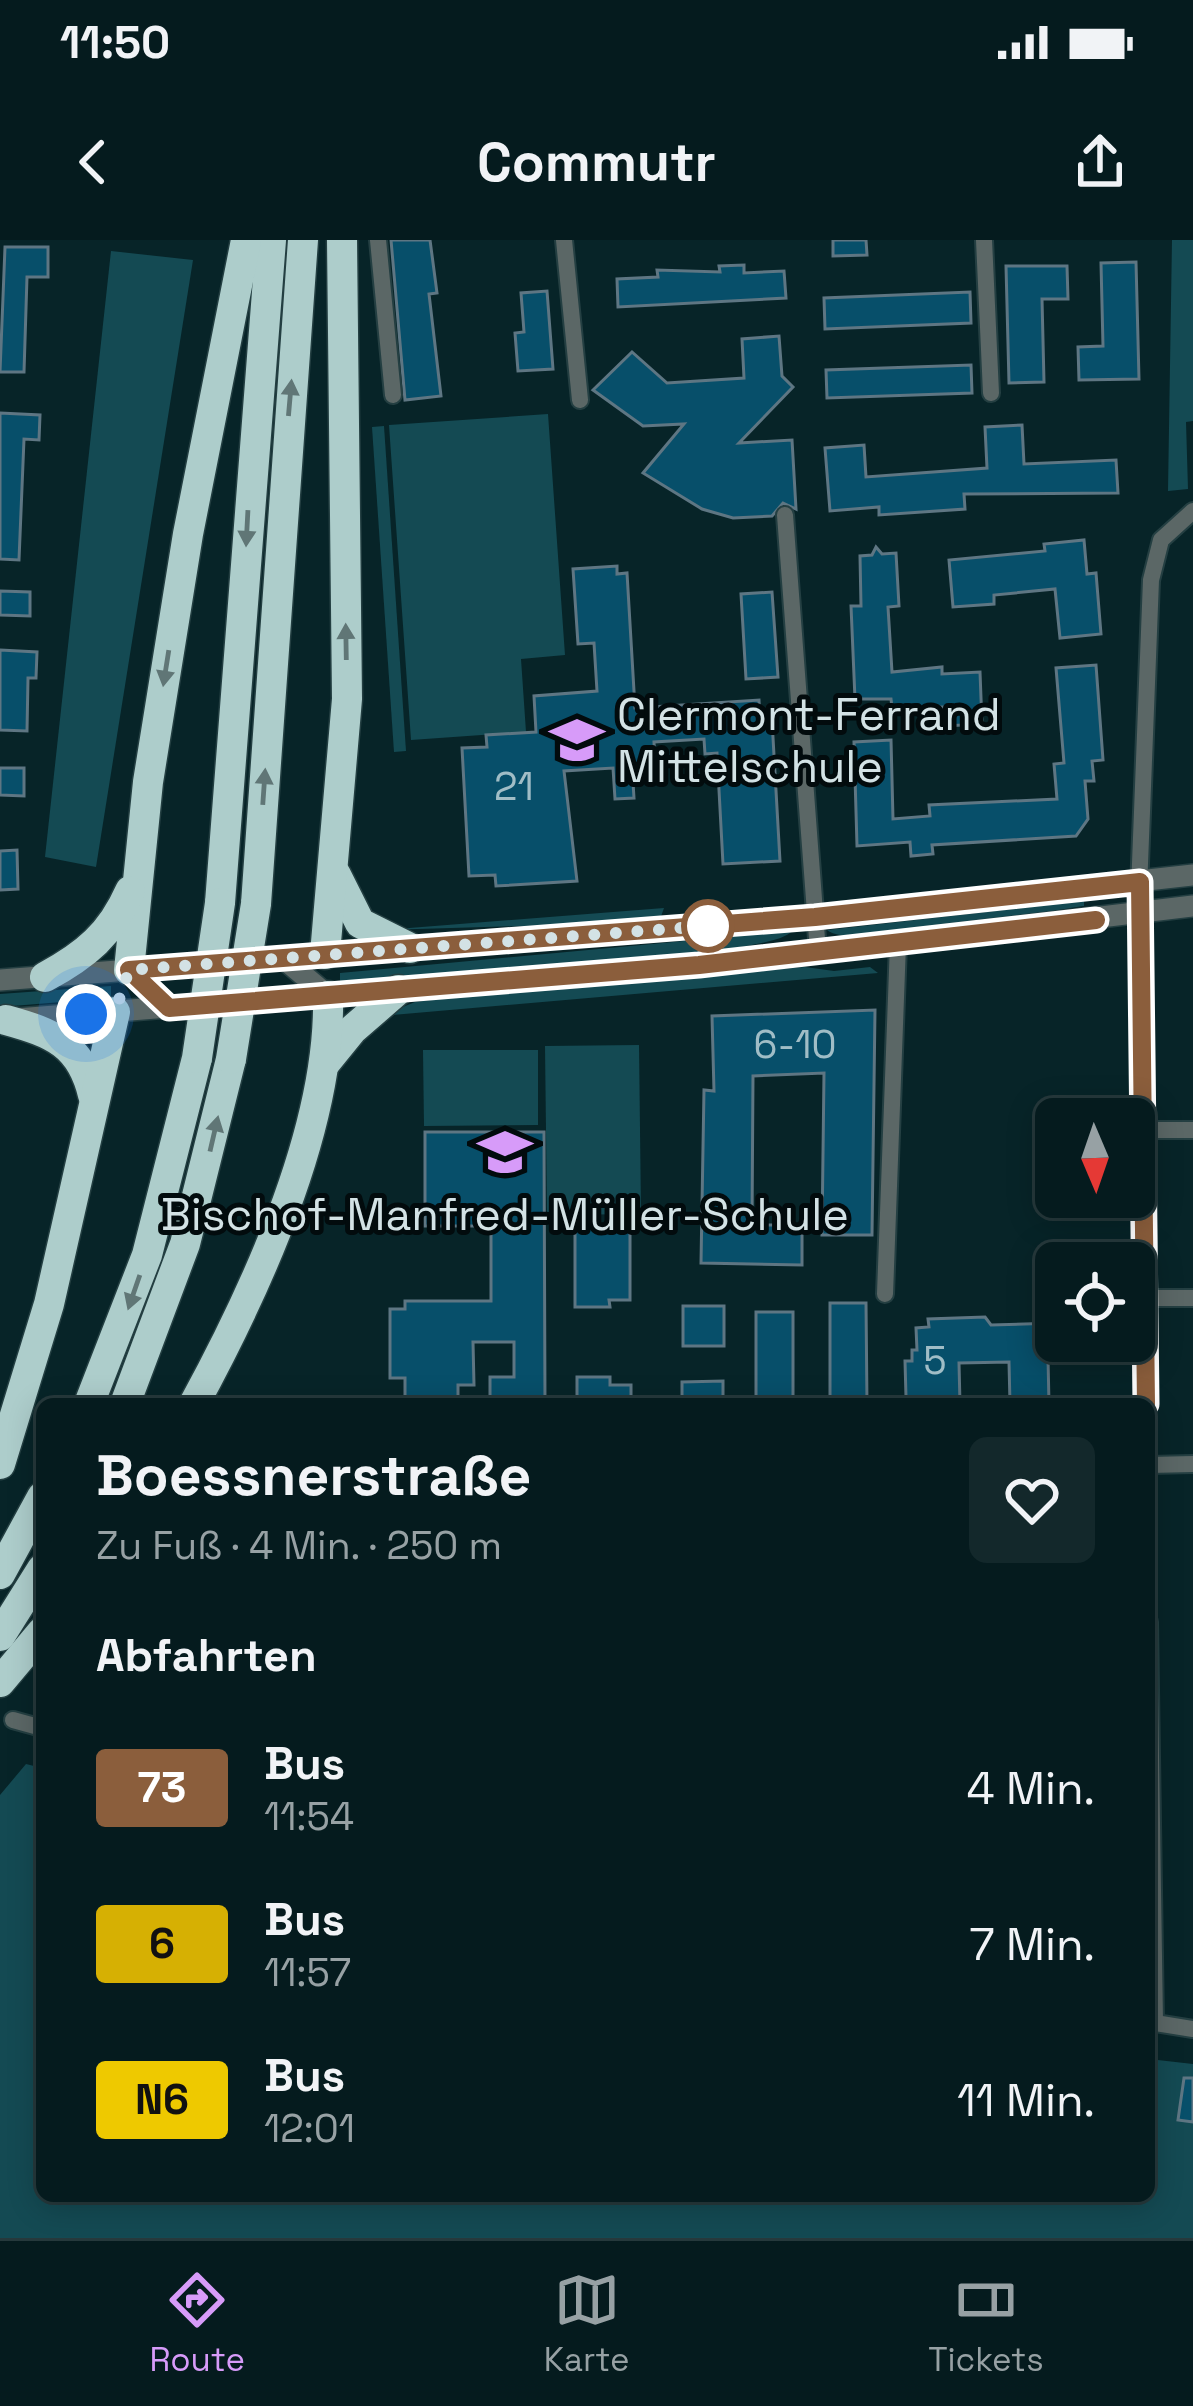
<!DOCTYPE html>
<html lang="de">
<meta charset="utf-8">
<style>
:root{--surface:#051b1e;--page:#13282b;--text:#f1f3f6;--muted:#97a1a4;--line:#26393c;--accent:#d79bf9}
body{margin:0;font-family:"Space Grotesk",sans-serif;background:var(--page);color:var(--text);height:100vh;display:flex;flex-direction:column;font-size:45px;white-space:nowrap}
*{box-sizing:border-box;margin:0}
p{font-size:39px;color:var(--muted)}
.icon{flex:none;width:66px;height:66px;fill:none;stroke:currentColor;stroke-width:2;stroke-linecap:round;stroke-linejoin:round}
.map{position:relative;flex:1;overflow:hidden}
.side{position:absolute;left:36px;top:1158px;width:1119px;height:804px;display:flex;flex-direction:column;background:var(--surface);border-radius:18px;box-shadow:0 6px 30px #0003,0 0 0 3px var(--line)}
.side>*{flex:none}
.badge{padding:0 24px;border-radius:9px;font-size:42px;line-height:78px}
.needle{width:78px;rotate:178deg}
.fabs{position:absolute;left:1035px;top:858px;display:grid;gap:24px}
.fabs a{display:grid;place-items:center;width:120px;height:120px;border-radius:18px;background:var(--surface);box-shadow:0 6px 30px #0003,0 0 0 3px var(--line);font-size:60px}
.you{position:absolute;width:60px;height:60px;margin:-30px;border:9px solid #fff;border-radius:50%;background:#1a73e8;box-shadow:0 0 0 18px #1a73e833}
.map>.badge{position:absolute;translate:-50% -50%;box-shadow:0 0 0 6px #fff}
h2{padding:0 60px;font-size:45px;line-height:108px}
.round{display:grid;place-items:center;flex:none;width:126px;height:126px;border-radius:18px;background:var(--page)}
.headline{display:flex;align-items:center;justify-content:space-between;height:204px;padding:0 60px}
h1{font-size:57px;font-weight:700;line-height:90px}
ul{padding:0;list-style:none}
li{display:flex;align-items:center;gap:36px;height:156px;padding:0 60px}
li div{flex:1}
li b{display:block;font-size:45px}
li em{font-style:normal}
li .badge{min-width:132px;font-weight:700;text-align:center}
.status{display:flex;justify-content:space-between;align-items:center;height:84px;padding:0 60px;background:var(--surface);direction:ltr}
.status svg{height:33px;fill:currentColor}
header{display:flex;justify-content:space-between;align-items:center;height:156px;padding:0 60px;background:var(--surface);font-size:54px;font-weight:700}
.tab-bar{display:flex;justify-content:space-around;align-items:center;height:168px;border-top:3px solid var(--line);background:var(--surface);font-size:33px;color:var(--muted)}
.tab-bar a{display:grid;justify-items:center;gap:6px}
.tab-bar .selected{color:var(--accent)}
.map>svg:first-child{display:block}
.green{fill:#144a53}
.building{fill:#074f6a;stroke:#5e7683;stroke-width:3}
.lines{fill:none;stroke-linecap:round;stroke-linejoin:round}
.minor-casing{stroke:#243f42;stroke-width:20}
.tertiary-casing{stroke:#243f42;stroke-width:24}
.motorway-casing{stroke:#243f42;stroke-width:33}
.minor{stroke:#5b6766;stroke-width:16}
.tertiary{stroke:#5b6766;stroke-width:21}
.motorway{stroke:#adcdcb;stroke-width:30}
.motorway-bridge-casing{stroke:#243f42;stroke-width:33;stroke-linecap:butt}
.motorway-bridge{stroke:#adcdcb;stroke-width:30}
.oneway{fill:#607676}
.line-casing{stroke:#fff;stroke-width:27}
.line{stroke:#8b5e3c;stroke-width:18}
.walk{stroke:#d3e2e5;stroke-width:12;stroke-dasharray:0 21.6}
.stop-dot{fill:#fff;stroke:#8b5e3c;stroke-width:6}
.labels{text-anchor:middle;stroke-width:10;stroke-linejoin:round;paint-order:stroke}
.number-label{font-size:39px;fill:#a0bdc6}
.poi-label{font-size:45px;fill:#d3e2e5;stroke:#020b0d;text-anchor:start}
</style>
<div class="status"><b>11:50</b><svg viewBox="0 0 49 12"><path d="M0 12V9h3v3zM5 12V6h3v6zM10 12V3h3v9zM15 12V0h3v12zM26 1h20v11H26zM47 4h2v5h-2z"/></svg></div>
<header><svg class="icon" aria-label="back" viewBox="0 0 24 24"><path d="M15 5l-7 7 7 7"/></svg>Commutr<svg class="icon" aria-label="share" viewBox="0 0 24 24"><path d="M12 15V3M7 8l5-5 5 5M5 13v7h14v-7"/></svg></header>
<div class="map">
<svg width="1193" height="1998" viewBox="0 0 1193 1998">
<rect width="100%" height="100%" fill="#072428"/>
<g class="green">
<polygon points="1172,0 1193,0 1193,181 1186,182 1188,249 1168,251"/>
<polygon points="111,11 193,20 96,627 45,617"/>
<polygon points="548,174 565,415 521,419 526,492 411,500 389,185"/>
<polygon points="384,186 406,511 394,512 372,187"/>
<path d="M1084,661V666C1039,672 855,713 827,690Z"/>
<polygon points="664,668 659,682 384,690"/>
<path d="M792,691C779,706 712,708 687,718L340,747V733Z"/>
<polygon points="805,727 834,731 870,727 878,733 381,776 415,762 447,758"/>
<polygon points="111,746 111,758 0,767 0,754"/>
<polygon points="639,805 641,974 547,975 545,806"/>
<polygon points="423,810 538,810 538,885 424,886"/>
<polygon points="26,1524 42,1528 42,1956 1149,1956 1149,1819 1193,1824 1193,1998 0,1998 0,1555"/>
</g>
<g class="building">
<polygon points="391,0 430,0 437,53 429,54 441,156 405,160"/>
<polygon points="833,0 866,0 867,15 833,16"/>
<polygon points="5,7 48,7 48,37 27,37 24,132 0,132"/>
<polygon points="1136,22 1139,139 1079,140 1078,107 1103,106 1101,23"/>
<polygon points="744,25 744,33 784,31 786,58 618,67 617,39 658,37 657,30 720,32 719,26"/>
<polygon points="1006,26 1067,26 1068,59 1042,59 1044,142 1009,143"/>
<polygon points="547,51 553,129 518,131 515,93 524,92 521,53"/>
<polygon points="970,52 971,83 825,89 824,58"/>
<polygon points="779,96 782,136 793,147 739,203 792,200 796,269 783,263 772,276 733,278 702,269 643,233 684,184 643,186 593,150 632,112 667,143 744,138 742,99"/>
<polygon points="971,125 972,153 827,158 826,130"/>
<polygon points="0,173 40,175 39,200 24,199 19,320 0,319"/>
<polygon points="1022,185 1024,224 1116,220 1118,253 964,254 965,269 879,275 879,267 830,271 825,208 864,205 866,237 987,228 985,187"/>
<polygon points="1084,300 1087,334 1096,333 1101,394 1060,398 1055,349 994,355 994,364 953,367 949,320 1045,311 1044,304"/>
<polygon points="876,307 882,314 896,313 899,366 888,367 892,432 942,427 942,434 980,432 982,484 944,486 944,467 892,468 891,459 855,459 851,366 861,366 860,316 872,315"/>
<polygon points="617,326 617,334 627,333 635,468 759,460 760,481 772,480 780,621 723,624 717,513 705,514 704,499 654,502 655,525 632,527 634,558 615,559 613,528 564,531 577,641 496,646 495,635 469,636 462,508 487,507 486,495 536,492 534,456 597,451 594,403 578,404 573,329"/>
<polygon points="0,351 30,352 30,376 0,375"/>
<polygon points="772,352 778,437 746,439 741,354"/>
<polygon points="0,410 37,412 36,438 28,438 27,491 0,490"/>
<polygon points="1096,425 1103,520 1092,521 1094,541 1085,541 1088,579 1076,596 932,605 933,614 911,616 910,602 857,606 854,502 891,500 893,579 930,576 929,565 1057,559 1054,524 1064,523 1056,428"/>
<polygon points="0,528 24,528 24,556 0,555"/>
<polygon points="17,610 18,649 0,650 0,611"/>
<polygon points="875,770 872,995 822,995 824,833 753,836 752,985 802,985 802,1025 701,1023 704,850 714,851 712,776"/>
<polygon points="425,892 544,892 545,1164 490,1164 490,1137 514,1137 514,1102 473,1102 474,1145 458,1145 458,1164 405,1164 405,1138 390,1138 390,1069 405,1069 405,1061 491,1061 491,986 425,986"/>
<polygon points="575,986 630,986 630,1060 609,1060 610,1067 575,1067"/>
<polygon points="830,1063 866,1063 867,1164 830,1164"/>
<rect x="683" y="1066" width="41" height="40"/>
<rect x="756" y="1072" width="37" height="92"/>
<polygon points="985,1077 991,1085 1056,1083 1056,1101 1106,1101 1107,1120 1048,1118 1049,1164 1010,1164 1009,1122 959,1123 960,1164 914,1164 914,1157 906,1157 905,1121 912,1121 912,1110 917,1110 916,1088 929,1087 928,1079"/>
<polygon points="577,1137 610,1137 610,1145 631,1145 631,1164 577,1164"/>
<polygon points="723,1141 723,1164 682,1164 682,1142"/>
<polygon points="1184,1838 1193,1838 1193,1882 1178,1880"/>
</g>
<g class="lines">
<defs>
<g id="minor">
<polyline points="378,0 393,155"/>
<polyline points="564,0 580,160"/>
<polyline points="984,0 991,153"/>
<polyline points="785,275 818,712"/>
<polyline points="1142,890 1193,890"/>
<polyline points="885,1054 898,704"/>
<polyline points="1144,1058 1193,1058"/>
<polyline points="1146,1164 1138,675 1151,340 1161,300 1193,271"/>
<polyline points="1149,1225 1193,1224"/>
<polyline points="1149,1382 1155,1783"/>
<polyline points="13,1480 42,1488"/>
<polyline points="1149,1782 1193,1789"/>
</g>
<g id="tertiary">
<polyline points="283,718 328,756"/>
<polyline points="0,740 815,677 1193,635"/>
<polyline points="17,779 699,725 1193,666"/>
</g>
<g id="motorway">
<polyline points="336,635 360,683 410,708"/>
<polyline points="220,663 271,0"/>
<polyline points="256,664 303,0"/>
<polyline points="325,714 347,459 342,0"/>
<polyline points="129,730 148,542 188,294 246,0"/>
<path d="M45,737C86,715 111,694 130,651"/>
<path d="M6,780C53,793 81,804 93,855"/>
<polyline points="326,822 352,790 398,750"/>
<polyline points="89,1164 147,1015 197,818"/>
<polyline points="125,1164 185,1004 231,819"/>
<path d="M194,1164C256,1050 331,887 328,756"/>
<polyline points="0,1224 49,1064 115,772"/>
<polyline points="0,1334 42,1257"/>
<polyline points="0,1396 42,1329"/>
<polyline points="0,1442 42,1392"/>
</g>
</defs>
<use href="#minor" class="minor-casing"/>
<use href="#tertiary" class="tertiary-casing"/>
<use href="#motorway" class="motorway-casing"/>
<use href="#minor" class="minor"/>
<use href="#tertiary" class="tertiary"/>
<use href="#motorway" class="motorway"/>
<defs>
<g id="motorway-bridge">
<polyline points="197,818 220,663"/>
<polyline points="231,819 256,664"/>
</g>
</defs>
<use href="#motorway-bridge" class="motorway-bridge-casing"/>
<use href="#motorway-bridge" class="motorway-bridge"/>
</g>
<defs><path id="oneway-solid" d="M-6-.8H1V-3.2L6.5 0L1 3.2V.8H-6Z" transform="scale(3)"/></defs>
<g class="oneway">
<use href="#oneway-solid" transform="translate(290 158) rotate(-85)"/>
<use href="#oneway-solid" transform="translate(247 288) rotate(93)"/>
<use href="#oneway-solid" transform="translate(346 402) rotate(-91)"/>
<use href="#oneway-solid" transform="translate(166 428) rotate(99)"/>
<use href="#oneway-solid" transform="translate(264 547) rotate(-86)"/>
<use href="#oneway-solid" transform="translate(214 894) rotate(-77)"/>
<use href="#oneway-solid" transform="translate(134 1052) rotate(109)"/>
</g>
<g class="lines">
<defs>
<polyline id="line" points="1096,680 699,725 169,768 129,730 815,677 1140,642 1146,1164"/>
</defs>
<use href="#line" class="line-casing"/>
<use href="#line" class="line"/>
<polyline class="walk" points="86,774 115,772 129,730 708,686"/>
</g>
<defs>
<symbol id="school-bare" viewBox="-9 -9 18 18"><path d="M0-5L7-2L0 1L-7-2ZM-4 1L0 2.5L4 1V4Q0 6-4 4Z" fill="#d79bf9" stroke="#020b0d" stroke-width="2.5" paint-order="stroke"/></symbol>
</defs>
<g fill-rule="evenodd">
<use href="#school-bare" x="539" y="462" width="76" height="76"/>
<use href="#school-bare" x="467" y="874" width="76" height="76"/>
</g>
<circle class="stop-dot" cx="708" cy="686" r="24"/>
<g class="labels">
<g class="number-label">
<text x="514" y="560">21</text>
<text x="795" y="818">6-10</text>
<text x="935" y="1134">5</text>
</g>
<g class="poi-label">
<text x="617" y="490">Clermont-Ferrand<tspan x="617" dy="52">Mittelschule</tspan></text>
<text x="505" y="990" text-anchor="middle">Bischof-Manfred-Müller-Schule</text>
</g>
</g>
</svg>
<div class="fabs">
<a><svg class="needle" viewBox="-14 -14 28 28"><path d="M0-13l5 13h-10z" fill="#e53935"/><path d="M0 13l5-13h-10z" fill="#97a1a4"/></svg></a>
<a><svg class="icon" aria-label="locate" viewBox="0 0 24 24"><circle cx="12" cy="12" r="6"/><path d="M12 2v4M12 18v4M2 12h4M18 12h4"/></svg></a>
</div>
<div class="you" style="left:86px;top:774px"></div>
<section class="side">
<div class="headline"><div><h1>Boessnerstraße</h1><p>Zu Fuß · 4 Min. · 250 m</p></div><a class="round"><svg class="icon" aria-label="heart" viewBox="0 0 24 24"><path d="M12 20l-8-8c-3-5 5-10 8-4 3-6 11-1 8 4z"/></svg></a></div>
<h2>Abfahrten</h2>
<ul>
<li><span class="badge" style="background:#8b5e3c;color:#fff">73</span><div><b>Bus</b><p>11:54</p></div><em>4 Min.</em></li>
<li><span class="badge" style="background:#d6b003;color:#111">6</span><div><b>Bus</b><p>11:57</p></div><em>7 Min.</em></li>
<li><span class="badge" style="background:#eec900;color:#111">N6</span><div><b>Bus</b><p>12:01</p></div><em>11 Min.</em></li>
</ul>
</section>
</div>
<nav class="tab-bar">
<a class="selected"><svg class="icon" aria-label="directions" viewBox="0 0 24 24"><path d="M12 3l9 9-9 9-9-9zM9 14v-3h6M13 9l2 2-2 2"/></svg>Route</a>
<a><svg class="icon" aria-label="map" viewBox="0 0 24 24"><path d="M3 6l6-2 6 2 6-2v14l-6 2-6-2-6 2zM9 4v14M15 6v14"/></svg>Karte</a>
<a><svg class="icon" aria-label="tickets" viewBox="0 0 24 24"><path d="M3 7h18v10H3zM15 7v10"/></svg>Tickets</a>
</nav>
